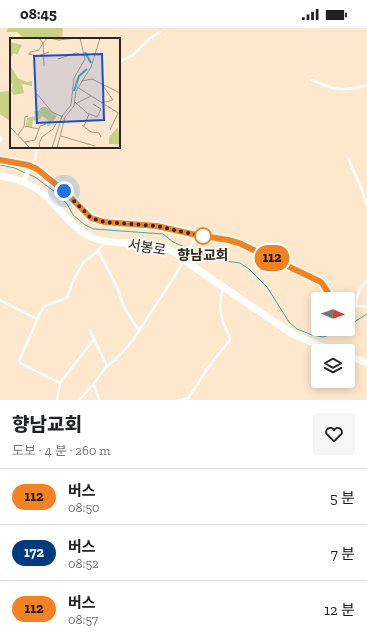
<!DOCTYPE html>
<html lang="ko">
<meta charset="utf-8">
<style>
:root{--surface:#fff;--page:#f6f6f6;--text:#202124;--muted:#757577;--line:#e0e0e0}
body{margin:0;font-family:"Zilla Slab","Noto Sans KR",serif;background:var(--page);color:var(--text);height:100vh;display:flex;flex-direction:column;font-size:15px;white-space:nowrap}
*{box-sizing:border-box;margin:0}
p{font-size:13px;color:var(--muted)}
.icon{flex:none;width:22px;height:22px;fill:none;stroke:currentColor;stroke-width:2;stroke-linecap:round;stroke-linejoin:round}
.map{position:relative;height:372px;overflow:hidden}
.details{display:flex;flex-direction:column;background:var(--surface);flex:1}
.details>*{flex:none}
.badge{padding:0 8px;border-radius:13px;font-size:14px;line-height:26px}
.needle{width:26px;rotate:92deg}
.tools{position:absolute;left:311px;top:264px;display:grid;gap:8px}
.tools a{display:grid;place-items:center;width:44px;height:44px;border-radius:4px;background:var(--surface);box-shadow:0 2px 10px #0003;font-size:20px}
.you{position:absolute;width:20px;height:20px;margin:-10px;border:3px solid #fff;border-radius:50%;background:#1a73e8;box-shadow:0 0 0 6px #1a73e833}
.map>.badge{position:absolute;translate:-50% -50%;box-shadow:0 0 0 2px #fff}
.round{display:grid;place-items:center;flex:none;width:42px;height:42px;border-radius:4px;background:var(--page)}
.summary{display:flex;align-items:center;justify-content:space-between;height:68px;padding:0 12px}
h1{font-size:19px;font-weight:800;line-height:30px}
ul{padding:0;list-style:none}
li{display:flex;align-items:center;gap:12px;height:56px;padding:0 12px;border-top:1px solid var(--line)}
li div{flex:1}
li b{display:block;font-size:15px}
li em{font-style:normal}
li .badge{min-width:44px;font-weight:700;text-align:center}
.status{display:flex;justify-content:space-between;align-items:center;height:28px;padding:0 20px;background:var(--surface);direction:ltr}
.status svg{height:11px;fill:currentColor}
.map>svg:first-child{display:block}
.green{fill:#c8d083}
.lines{fill:none;stroke-linecap:round;stroke-linejoin:round}
.stream{stroke:#3bacb2;stroke-width:1}
.lane{stroke:#fff;stroke-width:2.5}
.street{stroke:#fff;stroke-width:4.5}
.secondary{stroke:#fff;stroke-width:7}
.line-casing{stroke:#fff;stroke-width:9}
.line{stroke:#f58220;stroke-width:6}
.walk{stroke:#2d261c;stroke-width:4;stroke-dasharray:0 7.2}
.stop-dot{fill:#fff;stroke:#f58220;stroke-width:2}
.labels{text-anchor:middle;stroke-width:4;stroke-linejoin:round;paint-order:stroke}
.street-label{font-size:14px;fill:#2d261c;stroke:#fcf8f3}
.stop-label{font-size:14px;font-weight:bold;fill:#2d261c;stroke:#fcf8f3}
.inset-river{fill:none;stroke:#3bacb2;stroke-width:2}
.inset-road{fill:none;stroke:#aa9a86;stroke-width:1}
.view{fill:#1d4ed8;fill-opacity:0.15;stroke:#1d4ed8;stroke-width:2}
.inset-edge{fill:none;stroke:#2d261c;stroke-width:2}
</style>
<div class="status"><b>08:45</b><svg viewBox="0 0 49 12"><path d="M0 12V9h3v3zM5 12V6h3v6zM10 12V3h3v9zM15 12V0h3v12zM26 1h20v11H26zM47 4h2v5h-2z"/></svg></div>
<div class="map">
<svg width="367" height="372" viewBox="0 0 367 372">
<rect width="100%" height="100%" fill="#fde8cd"/>
<g class="green">
<polygon points="8,0 63,0 62,10 63,11 25,11 17,4 6,4"/>
<polygon points="11,61 11,94 0,86 0,64 10,63"/>
</g>
<g class="lines">
<g class="stream">
<polyline points="0,137 15,140 25,145"/>
<polyline points="28,146 35,149 59,167 67,176 73,187 85,197 94,201 163,206 173,214 196,224 218,232 240,235 249,241 267,259 289,294 297,301 312,307 323,309 337,305 344,301"/>
<polyline points="348,298 367,286"/>
</g>
<g class="lane">
<polyline points="119,34 133,27 149,11 160,4"/>
<path d="M311,52C318,54 325,58 332,60C343,62 357,61 367,57"/>
<polyline points="0,109 2,110 0,114"/>
<polyline points="348,130 362,162 367,177"/>
<polyline points="0,132 28,137 34,139 64,163 91,190 104,194 157,198 192,206 228,212 239,215 319,253 322,255 332,271"/>
<polyline points="31,138 35,131 37,119"/>
<polyline points="98,223 113,251 119,264 124,279 139,303"/>
<polyline points="0,272 37,291"/>
<path d="M357,278C356,269 359,259 367,253"/>
<polyline points="348,280 357,278 367,279"/>
<polyline points="90,302 94,311 107,338"/>
<polyline points="94,311 60,355 20,335 19,333 40,285 44,279 50,276 66,270 68,268 72,255 83,235 98,223 105,214"/>
<polyline points="94,357 98,368 99,372"/>
<polyline points="57,372 60,355"/>
<polyline points="79,372 92,358 107,338 116,331 128,318 139,303 174,249 187,227 196,207"/>
<polyline points="178,372 187,371"/>
<path d="M187,372L212,334L225,318L230,312C229,305 225,300 223,294C219,282 220,271 223,259"/>
</g>
<polyline class="street" points="23,154 30,140"/>
<g class="secondary">
<path d="M0,148C14,150 28,154 40,163C58,177 71,201 93,210C103,214 112,214 123,215C151,216 170,216 191,237L294,307L334,323"/>
<polyline points="348,328 367,335"/>
</g>
</g>
<g class="lines">
<defs>
<polyline id="line" points="0,132 28,137 37,141 64,163 91,190 104,194 157,198 192,206 228,212 239,215 319,253 322,255 332,271"/>
</defs>
<use href="#line" class="line-casing"/>
<use href="#line" class="line"/>
<polyline class="walk" points="64,163 91,190 104,194 157,198 192,206 206,208 203,208"/>
</g>
<circle class="stop-dot" cx="203" cy="208" r="8"/>
<g class="labels">
<g class="street-label">
<text transform="translate(147 219) rotate(9)" y="5">서봉로</text>
</g>
<g class="stop-label">
<text x="203" y="232">향남교회</text>
</g>
</g>
<g transform="translate(10 10)">
<rect width="110" height="110" fill="#fde8cd"/>
<path d="M0,4L12,7L7,17L4,15L0,20ZM0,27L8,40L17,44L22,43V48L12,46L14,55L4,57L1,53L3,47L0,44ZM32,69H36L47,78L40,88H37L38,82L32,78L27,83L23,82L22,89L16,88L17,80L25,78L24,73H28ZM108,89L110,106H99V99Z" fill="#c8d083"/>
<path class="inset-river" d="M75,14L81,25M64,53L69,38L77,31"/>
<path class="inset-road" d="M39,0L49,2L66,0M18,16L28,18L39,14M20,17V14L29,12L33,5L29,0M48,21L66,15L75,18M34,28L33,5L37,0M72,43L82,41L110,55M67,49L110,76M27,56L42,74L53,79M65,64L77,75L87,79L91,71L83,66M67,65L81,58M91,65L103,62L93,48M72,87L81,94L89,95L91,99M14,88L29,91M74,88L79,76M0,89L20,110M100,92L108,75M8,97L14,88L15,79L18,78M51,98L85,108M14,104L25,102L30,88L36,86M30,110L29,106L32,99L43,91L47,84L50,85M42,110L52,78L61,67L64,40L75,21L70,0M47,110L55,79L64,68L66,53L81,29L90,0"/>
<path class="view" d="M92,16L94,82L27,85L24,18Z"/>
<rect width="110" height="110" class="inset-edge"/>
</g>
</svg>
<div class="tools">
<a><svg class="needle" viewBox="-14 -14 28 28"><path d="M0-13l5 13h-10z" fill="#e53935"/><path d="M0 13l5-13h-10z" fill="#757577"/></svg></a>
<a><svg class="icon" aria-label="layers" viewBox="0 0 24 24"><path d="M12 4l9 5-9 5-9-5zM3 14l9 5 9-5"/></svg></a>
</div>
<div class="you" style="left:64px;top:163px"></div>
<b class="badge" style="left:272px;top:230px;background:#f58220;color:#111">112</b>
</div>
<section class="details">
<div class="summary"><div><h1>향남교회</h1><p>도보 · 4 분 · 260 m</p></div><a class="round"><svg class="icon" aria-label="heart" viewBox="0 0 24 24"><path d="M12 20l-8-8c-3-5 5-10 8-4 3-6 11-1 8 4z"/></svg></a></div>
<ul>
<li><span class="badge" style="background:#f58220;color:#111">112</span><div><b>버스</b><p>08:50</p></div><em>5 분</em></li>
<li><span class="badge" style="background:#003b80;color:#fff">172</span><div><b>버스</b><p>08:52</p></div><em>7 분</em></li>
<li><span class="badge" style="background:#f58220;color:#111">112</span><div><b>버스</b><p>08:57</p></div><em>12 분</em></li>
</ul>
</section>
